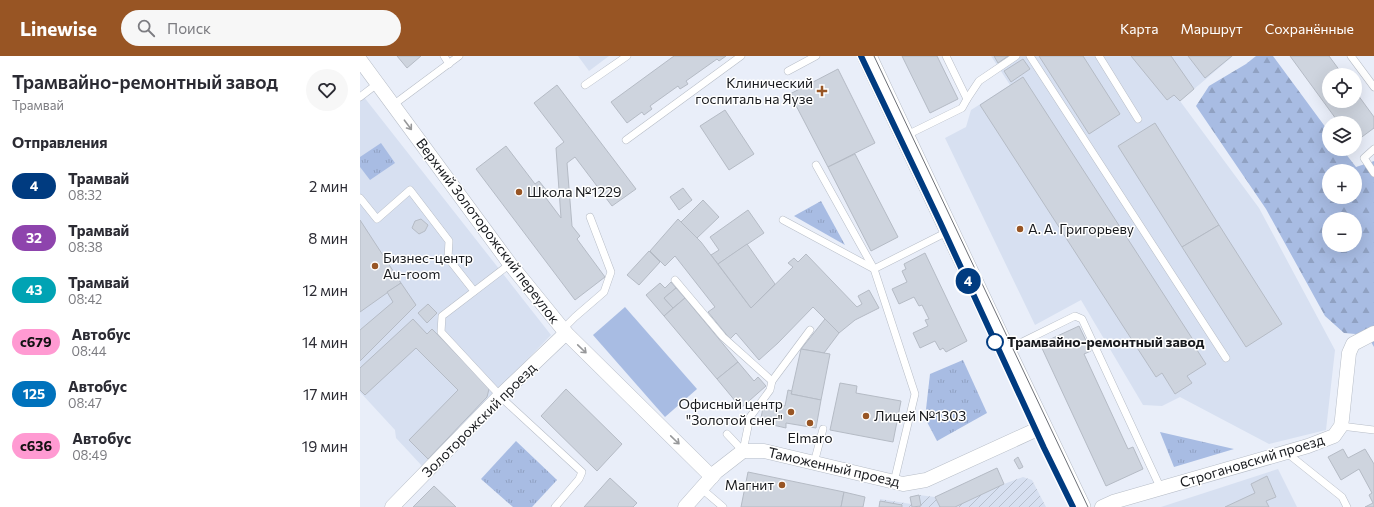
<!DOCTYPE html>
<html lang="ru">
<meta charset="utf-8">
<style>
:root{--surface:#fff;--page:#f7f7f7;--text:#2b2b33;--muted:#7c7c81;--accent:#985524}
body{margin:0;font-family:Commissioner,sans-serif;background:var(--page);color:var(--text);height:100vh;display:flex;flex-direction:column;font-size:15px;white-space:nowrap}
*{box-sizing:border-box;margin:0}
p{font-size:13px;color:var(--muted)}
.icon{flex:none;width:22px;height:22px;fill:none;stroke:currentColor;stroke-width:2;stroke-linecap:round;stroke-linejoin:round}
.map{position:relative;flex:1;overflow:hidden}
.details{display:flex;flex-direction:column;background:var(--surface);width:360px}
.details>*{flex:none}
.badge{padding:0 8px;border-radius:13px;font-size:14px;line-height:26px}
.fabs{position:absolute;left:962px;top:12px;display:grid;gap:8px}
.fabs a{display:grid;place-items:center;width:40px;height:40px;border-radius:50%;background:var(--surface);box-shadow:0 4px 16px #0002;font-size:20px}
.map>.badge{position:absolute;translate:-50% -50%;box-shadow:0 0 0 2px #fff}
h2{padding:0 12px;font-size:15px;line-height:36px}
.round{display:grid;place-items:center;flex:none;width:42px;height:42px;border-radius:21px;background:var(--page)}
.summary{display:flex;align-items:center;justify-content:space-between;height:68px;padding:0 12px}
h1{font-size:19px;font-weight:600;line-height:30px}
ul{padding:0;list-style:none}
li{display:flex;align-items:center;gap:12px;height:52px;padding:0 12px}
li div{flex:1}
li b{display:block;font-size:15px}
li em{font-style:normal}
li .badge{min-width:44px;font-weight:700;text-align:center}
header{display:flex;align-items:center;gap:24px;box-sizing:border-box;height:56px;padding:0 20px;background:var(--accent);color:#fff}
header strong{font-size:19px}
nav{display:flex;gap:22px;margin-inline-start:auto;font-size:14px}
.search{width:280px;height:36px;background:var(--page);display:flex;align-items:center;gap:10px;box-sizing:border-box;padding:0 14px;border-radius:22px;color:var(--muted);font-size:15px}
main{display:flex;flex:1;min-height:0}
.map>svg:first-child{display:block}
.built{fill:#d7e0f1}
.industrial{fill:url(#industrial-furrows)}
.grass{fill:url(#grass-tufts)}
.forest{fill:url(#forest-firs);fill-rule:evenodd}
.pitch{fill:#a8bce3}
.building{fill:#ced4de;stroke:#b5bbc5}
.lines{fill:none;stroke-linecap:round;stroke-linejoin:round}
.lane-casing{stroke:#b7bdc7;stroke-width:8}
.street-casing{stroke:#b7bdc7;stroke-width:15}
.secondary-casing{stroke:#b7bdc7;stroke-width:20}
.lane{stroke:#fff;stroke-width:7}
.street{stroke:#fff;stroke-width:14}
.secondary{stroke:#fff;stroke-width:19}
.tram{stroke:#6d7077;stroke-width:1}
.oneway{stroke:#97989a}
.line-casing{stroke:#fff;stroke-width:9}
.line{stroke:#003b80;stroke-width:6}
.poi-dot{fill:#985524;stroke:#fff;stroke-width:1.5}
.stop-dot{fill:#fff;stroke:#003b80;stroke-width:2}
.labels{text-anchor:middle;stroke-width:3;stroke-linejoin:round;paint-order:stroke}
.poi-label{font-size:14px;fill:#181a1e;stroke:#fff;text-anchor:start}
.street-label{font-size:14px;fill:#181a1e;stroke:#fff}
.stop-label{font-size:14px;font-weight:bold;fill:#181a1e;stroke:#fff;text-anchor:start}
</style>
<header>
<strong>Linewise</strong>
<div class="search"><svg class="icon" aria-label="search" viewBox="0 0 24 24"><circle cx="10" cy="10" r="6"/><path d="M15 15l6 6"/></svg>Поиск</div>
<nav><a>Карта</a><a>Маршрут</a><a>Сохранённые</a></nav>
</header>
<main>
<section class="details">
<div class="summary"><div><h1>Трамвайно-ремонтный завод</h1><p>Трамвай</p></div><a class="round"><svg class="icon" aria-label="heart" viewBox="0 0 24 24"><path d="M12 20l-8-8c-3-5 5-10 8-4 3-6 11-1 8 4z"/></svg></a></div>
<h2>Отправления</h2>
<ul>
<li><span class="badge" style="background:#003b80;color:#fff">4</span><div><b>Трамвай</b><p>08:32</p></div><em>2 мин</em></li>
<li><span class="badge" style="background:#8e44ad;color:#fff">32</span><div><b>Трамвай</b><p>08:38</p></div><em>8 мин</em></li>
<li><span class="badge" style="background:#00a3b4;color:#fff">43</span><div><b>Трамвай</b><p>08:42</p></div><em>12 мин</em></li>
<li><span class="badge" style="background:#ff9ad2;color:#111">с679</span><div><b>Автобус</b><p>08:44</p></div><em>14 мин</em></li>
<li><span class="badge" style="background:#0072bc;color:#fff">125</span><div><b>Автобус</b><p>08:47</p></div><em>17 мин</em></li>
<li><span class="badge" style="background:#ff9ad2;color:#111">с636</span><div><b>Автобус</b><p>08:49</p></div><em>19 мин</em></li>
</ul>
</section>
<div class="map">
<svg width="1014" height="451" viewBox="0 0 1014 451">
<defs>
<pattern id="industrial-furrows" width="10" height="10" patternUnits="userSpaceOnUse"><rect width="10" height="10" fill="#d7e0f1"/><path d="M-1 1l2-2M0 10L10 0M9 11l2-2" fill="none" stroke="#b8c0ce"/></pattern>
<pattern id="grass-tufts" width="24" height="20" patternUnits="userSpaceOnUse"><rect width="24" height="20" fill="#a8bce3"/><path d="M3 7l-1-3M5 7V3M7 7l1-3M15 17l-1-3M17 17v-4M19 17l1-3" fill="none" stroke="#90a1c2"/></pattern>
<pattern id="forest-firs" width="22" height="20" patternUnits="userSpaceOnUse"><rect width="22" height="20" fill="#a8bce3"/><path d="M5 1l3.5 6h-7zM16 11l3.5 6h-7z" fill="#90a1c2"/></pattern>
</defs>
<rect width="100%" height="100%" fill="#e9eef9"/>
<g class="built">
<polygon points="218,0 249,0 229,15"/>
<polygon points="631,0 873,0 820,45 899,152 975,294 966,374 909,388 820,341 802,350 783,349 721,244 675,269 585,82 606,71 611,54 650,29"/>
<polygon points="0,36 191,279 63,411 36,382 35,374 0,336"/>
<polygon points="918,413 937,451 801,451"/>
</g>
<polygon class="industrial" points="637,412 644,428 663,421 672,424 686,451 519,451 520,443 551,448 550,441 559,439 575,441"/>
<g class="grass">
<polygon points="21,87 35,107 10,124 0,111 0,101"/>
<polygon points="461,145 485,189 434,160"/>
<polygon points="603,304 627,357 577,385 565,362 570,318"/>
<polygon points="800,376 874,393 814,411"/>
<polygon points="156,385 197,424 172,451 153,451 121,423"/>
</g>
<path class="forest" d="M896,0H913L969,76V93H982L996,111L1014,105V291L1007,279L984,277L965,260L906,153L836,50L849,30L886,8ZM969,115H995V141H969ZM969,163H995V189H969Z"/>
<polygon class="pitch" points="265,251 337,333 305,361 233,279"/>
<g class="building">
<polygon points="37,0 61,0 47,12"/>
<polygon points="314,0 366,0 359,5 357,3 326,25 328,28 320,33 318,30 290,50 292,53 284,59 282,56 267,67 251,46"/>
<polygon points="542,0 577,0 598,43 570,57"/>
<polygon points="634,0 648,0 638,7"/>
<polygon points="679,0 723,0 760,58 729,78"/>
<polygon points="771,0 811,0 834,33 820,45 814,39 807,44"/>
<polygon points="828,0 872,0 845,22"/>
<polygon points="930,0 969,0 983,19 969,19 969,45 995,45 995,35 1014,61 1014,72 995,86 995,67 979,67"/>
<polygon points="663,3 670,13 651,26 644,15"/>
<polygon points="478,13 515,87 468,111 430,38"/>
<polygon points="663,21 839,293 837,294 846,308 827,320 832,327 815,338 802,317 796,321 620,49"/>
<polygon points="197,29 276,133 252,150 215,101 207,107 212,170 220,180 217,183 245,221 215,244 116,113 146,90 175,128 179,125 187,135 183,138 201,162 196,92 204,86 174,47"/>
<polygon points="365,54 394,98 369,114 340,70"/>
<polygon points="795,67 859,169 822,191 758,90"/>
<polygon points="495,98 538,181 511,195 468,111"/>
<polygon points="323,132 332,144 319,154 310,141"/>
<polygon points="343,144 359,161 337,182 321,166"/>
<polygon points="388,154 404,177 358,208 351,199 359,194 350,181"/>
<polygon points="61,163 68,169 65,175 59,178 52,172 55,165"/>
<polygon points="318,163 341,186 391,252 433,211 428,207 434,202 438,206 446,198 497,251 502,248 498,240 509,234 519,252 495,264 479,277 453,251 418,287 399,304 376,277 370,283 348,256 355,251 315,200 305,210 290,195"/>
<polygon points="0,164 41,227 0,256"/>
<polygon points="859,169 922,268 886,291 822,191"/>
<polygon points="387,188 415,228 391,252 358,208"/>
<polygon points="289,195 300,206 279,229 267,219"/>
<polygon points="565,197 607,285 586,296 583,292 580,294 575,285 560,292 553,277 568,270 565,264 569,263 562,249 559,250 554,241 539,248 532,233 547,226 542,215 546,213 544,208"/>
<polygon points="311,226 316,232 304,242 313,252 304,260 286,239 300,227 305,232"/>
<polygon points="41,227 56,249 0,305 0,274 33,246 27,236"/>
<polygon points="316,232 325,242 313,252 304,242"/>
<polygon points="325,242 378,306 357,323 304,260"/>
<polygon points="68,248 77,257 67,267 58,257"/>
<polygon points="53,263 67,278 72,273 127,329 129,333 127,341 68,403 49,384 98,334 56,292 5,339 0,334 0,312"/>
<polygon points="465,263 479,277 464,297 441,293"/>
<polygon points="719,270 731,295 724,298 768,393 773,391 783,413 746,430 680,288"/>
<polygon points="441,293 470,298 461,344 431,338"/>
<polygon points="378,306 394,325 398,321 406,330 381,352 357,323"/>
<polygon points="480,327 497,330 496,337 541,345 533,386 470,374"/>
<polygon points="206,333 262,388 237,415 181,360"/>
<polygon points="428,334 432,335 431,338 461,344 456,372 426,367 426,372 413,369 414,364 401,362 404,346 425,350"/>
<polygon points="983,393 988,402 1005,393 1014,408 1014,451 1005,451 1013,447 1009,439 1012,437 999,413 981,424 968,401"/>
<polygon points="658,401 663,411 659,413 654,404"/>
<polygon points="637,412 644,428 595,451 580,451 575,441"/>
<polygon points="388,416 484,436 481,451 381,451"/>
<polygon points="907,420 916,441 906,445 909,451 865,451 895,437 891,428"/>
<polygon points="250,422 277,447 273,451 224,451"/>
<polygon points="74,430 96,451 53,451"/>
<polygon points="484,436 505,441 503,451 481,451"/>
<polygon points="559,439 561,450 552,451 550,441"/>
<polygon points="520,445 542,449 542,451 519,451"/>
</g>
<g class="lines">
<defs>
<g id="lane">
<polyline points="84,0 89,8"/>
<polyline points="670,0 866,302"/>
<polyline points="739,0 778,63"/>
<polyline points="991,0 1014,31"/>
<polyline points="428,15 456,0"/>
<polyline points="225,29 267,0"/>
<polyline points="0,41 17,28"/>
<polyline points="607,43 619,25 656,0"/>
<polyline points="33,49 99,0"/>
<polyline points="545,80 602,52 607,43 586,0"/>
<polyline points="266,84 381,0"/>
<polyline points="1014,93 1004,102 1014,117"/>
<polyline points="456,109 514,213 589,175"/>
<polyline points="0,142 17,163 50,134 89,185 88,202 114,235"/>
<polyline points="423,164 514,213 555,338 534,426"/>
<polyline points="150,208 82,260 81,276 146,346 222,416 219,423 195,451"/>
<polyline points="315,224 363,281 412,325 410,334 390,361 383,395"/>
<polyline points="203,273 215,261 244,236 251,216 230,161"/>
<polyline points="646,294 715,260 722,263 801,433"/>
<polyline points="412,325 450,274"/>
<polyline points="981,370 1014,374"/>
<polyline points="367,378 383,395"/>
<polyline points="927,397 982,441 987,451"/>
<polyline points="454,407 463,373"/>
<polyline points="342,433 363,451"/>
</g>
<g id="street">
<polyline points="0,4 150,208 206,277 352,421"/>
<polyline points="32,451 140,340 206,277"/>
<polyline points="325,451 356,416 383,395 404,395 543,428 566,424 682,371"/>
<polyline points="742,451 753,446 948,390 974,380 981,370 982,363 989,297 993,288 1014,277"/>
</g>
<polyline id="secondary" points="507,0 640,282 721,451"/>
</defs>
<use href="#lane" class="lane-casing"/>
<use href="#street" class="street-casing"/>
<use href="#secondary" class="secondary-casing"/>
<use href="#lane" class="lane"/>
<use href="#street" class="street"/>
<use href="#secondary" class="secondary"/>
<g class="tram">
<polyline points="501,0 580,166 676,374 713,451"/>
<polyline points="514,0 728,451"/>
</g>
</g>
<defs><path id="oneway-shaft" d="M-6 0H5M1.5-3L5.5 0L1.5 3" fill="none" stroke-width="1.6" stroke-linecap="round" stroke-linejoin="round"/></defs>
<g class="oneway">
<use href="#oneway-shaft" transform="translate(48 69) rotate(53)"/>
<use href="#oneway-shaft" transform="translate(222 293) rotate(44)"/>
<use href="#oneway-shaft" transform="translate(315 384) rotate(44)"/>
</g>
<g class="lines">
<defs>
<polyline id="line" points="501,0 580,166 684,392 713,451"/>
</defs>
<use href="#line" class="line-casing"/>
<use href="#line" class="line"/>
</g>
<g class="poi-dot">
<path d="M460 29h4v4h4v4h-4v4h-4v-4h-4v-4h4z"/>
<circle cx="159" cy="136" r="4"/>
<circle cx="660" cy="173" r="4"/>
<circle cx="15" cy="210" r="4"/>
<circle cx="431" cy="356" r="4"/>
<circle cx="506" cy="360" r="4"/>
<circle cx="450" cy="367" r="4"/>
<circle cx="422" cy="429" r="4"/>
</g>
<circle class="stop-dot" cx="635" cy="286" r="8"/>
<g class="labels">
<g class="poi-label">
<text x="453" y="32" text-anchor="end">Клинический<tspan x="453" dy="16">госпиталь на Яузе</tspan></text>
<text x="167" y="141">Школа №1229</text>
<text x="668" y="178">А. А. Григорьеву</text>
<text x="23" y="207">Бизнес-центр<tspan x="23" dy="16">Au-room</tspan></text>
<text x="423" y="353" text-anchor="end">Офисный центр<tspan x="423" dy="16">"Золотой снег"</tspan></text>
<text x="514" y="365">Лицей №1303</text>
<text x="450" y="387" text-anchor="middle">Elmaro</text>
<text x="414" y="434" text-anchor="end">Магнит</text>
</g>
<g class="street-label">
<text transform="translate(128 175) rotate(53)" y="5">Верхний Золоторожский переулок</text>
<text transform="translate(119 364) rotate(-45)" y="5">Золоторожский проезд</text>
<text transform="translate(892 405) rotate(-17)" y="5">Строгановский проезд</text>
<text transform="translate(474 411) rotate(13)" y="5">Таможенный проезд</text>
</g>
<g class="stop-label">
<text x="647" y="291">Трамвайно-ремонтный завод</text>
</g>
</g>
</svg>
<div class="fabs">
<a><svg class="icon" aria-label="locate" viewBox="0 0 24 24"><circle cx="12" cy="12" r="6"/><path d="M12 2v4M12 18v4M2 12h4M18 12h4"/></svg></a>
<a><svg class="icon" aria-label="layers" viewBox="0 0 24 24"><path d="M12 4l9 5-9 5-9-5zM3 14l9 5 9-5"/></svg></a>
<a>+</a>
<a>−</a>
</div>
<b class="badge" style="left:608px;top:225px;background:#003b80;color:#fff">4</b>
</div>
</main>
